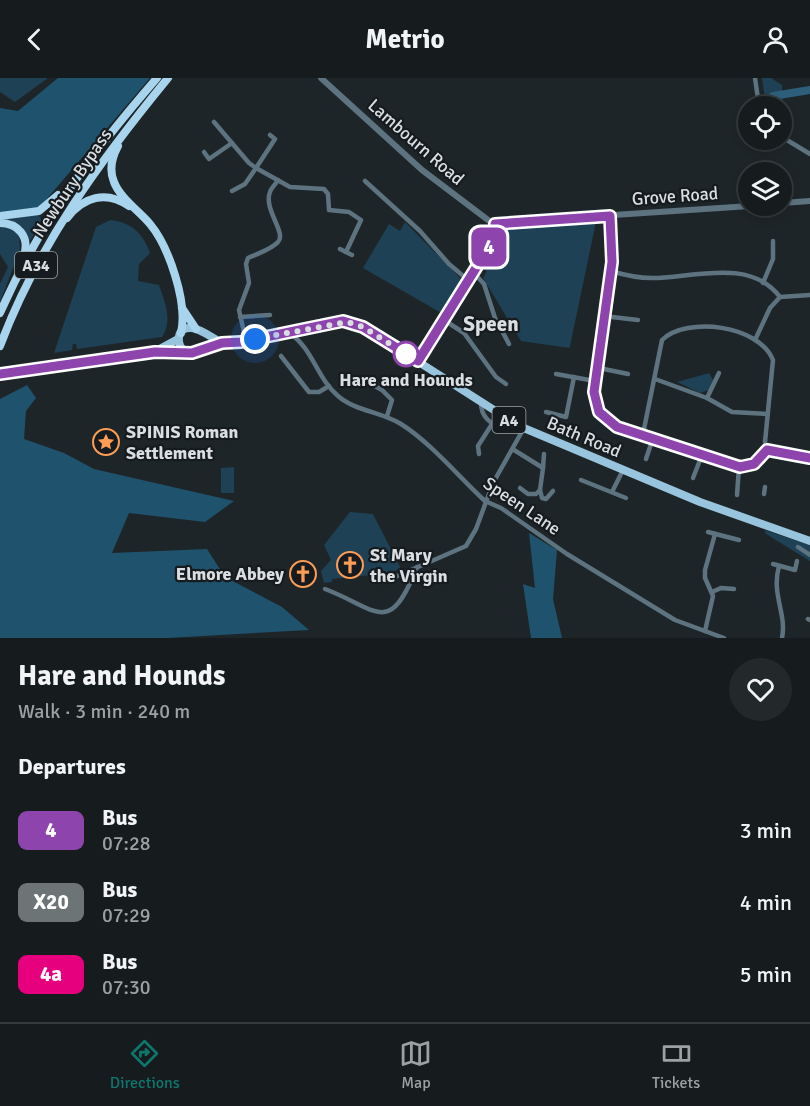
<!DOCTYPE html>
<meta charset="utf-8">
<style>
:root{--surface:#161c1e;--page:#23292b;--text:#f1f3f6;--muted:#9ea1a4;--line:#353a3c;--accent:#0f766e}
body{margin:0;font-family:Signika,sans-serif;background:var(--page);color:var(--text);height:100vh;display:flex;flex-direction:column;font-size:22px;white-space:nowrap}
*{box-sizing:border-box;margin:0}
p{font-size:20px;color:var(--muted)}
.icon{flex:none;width:33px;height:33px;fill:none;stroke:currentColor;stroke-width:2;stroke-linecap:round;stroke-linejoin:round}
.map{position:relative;height:560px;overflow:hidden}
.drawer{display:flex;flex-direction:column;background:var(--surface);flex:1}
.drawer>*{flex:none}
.badge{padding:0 12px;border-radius:9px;font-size:21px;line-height:39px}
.fabs{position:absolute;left:738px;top:18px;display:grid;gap:12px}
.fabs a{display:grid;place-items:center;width:54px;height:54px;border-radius:50%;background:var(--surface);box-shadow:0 3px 9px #0003,0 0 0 2px var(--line);font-size:30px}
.you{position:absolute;width:30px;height:30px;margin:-15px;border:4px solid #fff;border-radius:50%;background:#1a73e8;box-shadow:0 0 0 9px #1a73e833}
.map>.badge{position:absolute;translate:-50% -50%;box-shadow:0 0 0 3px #fff}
h2{padding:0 18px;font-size:22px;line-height:54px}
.round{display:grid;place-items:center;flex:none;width:63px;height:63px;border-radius:32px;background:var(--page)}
.head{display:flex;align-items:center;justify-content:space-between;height:102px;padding:0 18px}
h1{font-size:28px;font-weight:700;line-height:45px}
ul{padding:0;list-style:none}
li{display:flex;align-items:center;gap:18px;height:72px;padding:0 18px}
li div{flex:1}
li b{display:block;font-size:22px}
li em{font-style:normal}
li .badge{min-width:66px;font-weight:700;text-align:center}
header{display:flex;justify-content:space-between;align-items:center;height:78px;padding:0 18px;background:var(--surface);font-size:27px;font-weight:700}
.tabs{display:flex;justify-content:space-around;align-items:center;height:84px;border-top:2px solid var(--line);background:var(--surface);font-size:16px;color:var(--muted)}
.tabs a{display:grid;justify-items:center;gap:3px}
.tabs .on{color:var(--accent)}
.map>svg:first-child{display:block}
.green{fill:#1e4155}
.forest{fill:#1f526d}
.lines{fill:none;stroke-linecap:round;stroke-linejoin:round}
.river{stroke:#2d5f7a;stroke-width:8}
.minor{stroke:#5e7380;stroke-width:4.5}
.tertiary{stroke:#5e7380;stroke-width:6}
.primary{stroke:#98c4de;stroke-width:8}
.trunk{stroke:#a8d4ed;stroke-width:8}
.line-casing{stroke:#fff;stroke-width:14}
.line{stroke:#8e44ad;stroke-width:9}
.walk{stroke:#dadee1;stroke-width:6;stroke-dasharray:0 10.8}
.stop-dot{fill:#fff;stroke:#8e44ad;stroke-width:3}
.labels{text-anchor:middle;stroke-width:4.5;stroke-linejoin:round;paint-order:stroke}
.shield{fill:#151b1f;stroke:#9fa4a7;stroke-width:1.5}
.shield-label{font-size:16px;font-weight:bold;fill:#dadee1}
.street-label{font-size:18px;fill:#dadee1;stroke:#151b1f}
.stop-label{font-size:18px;font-weight:bold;fill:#dadee1;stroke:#151b1f}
.poi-label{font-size:18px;font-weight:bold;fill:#dadee1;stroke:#151b1f;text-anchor:start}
.quarter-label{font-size:21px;font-weight:bold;fill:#dadee1;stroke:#151b1f}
</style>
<header><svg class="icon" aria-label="back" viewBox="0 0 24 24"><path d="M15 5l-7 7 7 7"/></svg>Metrio<svg class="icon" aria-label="person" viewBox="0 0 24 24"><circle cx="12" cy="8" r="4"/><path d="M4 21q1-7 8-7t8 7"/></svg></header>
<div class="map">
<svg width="810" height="560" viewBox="0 0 810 560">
<rect width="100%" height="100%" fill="#1e2528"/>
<g class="green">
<polygon points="0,0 48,0 15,24 0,14"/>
<polygon points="762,0 771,0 782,7 783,26 766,28"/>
<polygon points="38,136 42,143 30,163 0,142"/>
<path d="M110,142C131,144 143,155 150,175L139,186L138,203L159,207C165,225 173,242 162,259L77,271L76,266H73L72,272L54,275L96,149Z"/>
<polygon points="405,144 463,203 443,236 363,190 389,146 400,153"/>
<polygon points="596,144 570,268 569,270 521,263 483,200 487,193 479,188 500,154 509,149"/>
<polygon points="5,147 19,156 20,172 0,224 0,206 8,189 0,176 0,148"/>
<polygon points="709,295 713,302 709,312 700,315 677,304"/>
<polygon points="234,389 234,415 221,415 221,390"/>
<polygon points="350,434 373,436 401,491 382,496 380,489 376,489 372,497 332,501 332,504 324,505 321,493 331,482 324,467"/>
<polygon points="764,452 810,467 810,483 766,456"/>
</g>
<g class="forest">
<polygon points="58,0 150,0 39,130 0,136 0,30 18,33"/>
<polygon points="27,307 36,320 26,333 24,361 64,375 94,391 234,423 205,444 129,435 112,475 207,471 225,499 282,529 309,552 167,560 0,560 0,321"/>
<polygon points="529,455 557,472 553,521 562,560 531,560 523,506 535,510"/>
</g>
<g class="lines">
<polyline class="river" points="773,18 810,12"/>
<g class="minor">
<polyline points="755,0 759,28"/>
<polyline points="214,44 249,85 256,90 245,106 232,113"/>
<polyline points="270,57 275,61 256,90 290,109 324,111 328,116 329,132 349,134 361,142 346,174"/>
<polyline points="782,59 810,76"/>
<polyline points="204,74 209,81 232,65"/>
<polyline points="365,103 420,153 449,186 468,202"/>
<polyline points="610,138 612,184 604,230 600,281 594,308 599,334 617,349 739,389 754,386 767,372"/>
<polyline points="340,171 352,177"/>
<path d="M611,193C624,197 638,200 652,200C692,200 750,179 780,219L810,217"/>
<polyline points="473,194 484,206 495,240 509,266"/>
<polyline points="763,205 773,181 773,163"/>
<polyline points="603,238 638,242"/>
<polyline points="240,239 270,237"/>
<polyline points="444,242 464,255 496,299 506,306"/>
<path d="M288,254C313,270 316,299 338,318C355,333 382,334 401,346C431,365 459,399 485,423L501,430L567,476L675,542L724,560"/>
<polyline points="755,262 770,230 780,219"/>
<path d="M246,263L239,232L249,205L246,186L248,180C257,176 272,171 278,164C287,155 263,131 270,114C271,110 276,106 278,102"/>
<polyline points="281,278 309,314 319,314 329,308"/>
<polyline points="599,290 628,296"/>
<polyline points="556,296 595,303"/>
<polyline points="655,301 707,320 732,334 768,336"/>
<polyline points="373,307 382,312 392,322 387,338"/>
<polyline points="707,320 719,295"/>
<path d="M481,325C481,339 490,345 502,351L516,346"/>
<polyline points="546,334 566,339 574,299"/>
<path d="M643,356L662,262C687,238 759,247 773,282L765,364L767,372"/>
<polyline points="514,372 543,390 540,412 536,416 528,416 520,410"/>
<polyline points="767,372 810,380"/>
<polyline points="479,376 478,368 492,346"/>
<polyline points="646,381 653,360"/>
<polyline points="543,390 544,376"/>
<polyline points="693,400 702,377"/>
<polyline points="581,402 626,420"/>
<polyline points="540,412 542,420 546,421 553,413"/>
<polyline points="612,414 623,392"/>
<polyline points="764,416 765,409"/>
<polyline points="737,417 739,389"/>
<polyline points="708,454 739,462"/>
<polyline points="798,469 810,477"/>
<polyline points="773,486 795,492 797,483"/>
<path d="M779,488C771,517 787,535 782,560"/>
<polyline points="377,497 379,501 395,499 466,468 476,451 493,405 524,350"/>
<path d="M325,511C378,531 389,560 417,489"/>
<polyline points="712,514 721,510 734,511"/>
<polyline points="808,541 810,542"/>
<polyline points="705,553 713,518 705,500 705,492 715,456"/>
</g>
<g class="tertiary">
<polyline points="321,0 422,92 492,145 750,128"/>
<polyline points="782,125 810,123"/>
<polyline points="418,283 494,161 495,146"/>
</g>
<g class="primary">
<polyline points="156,273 178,261"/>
<path d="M185,274C176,266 176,249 191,250C200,250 214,261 222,265"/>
<polyline points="0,296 155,274 192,275 222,265 241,264 338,244 355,245 367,251 519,348 700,424 810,463"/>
</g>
<g class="trunk">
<path d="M118,68C112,79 109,92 114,104C120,120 139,133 150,146C169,169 188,225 181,255"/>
<polyline points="0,138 39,133 58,117"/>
<path d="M67,140C83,119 106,112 129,128"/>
<path d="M0,145C18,145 30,159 24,177"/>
<polyline points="182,230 196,251"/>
<path d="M0,235C40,144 92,75 157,0"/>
<path d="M0,268C38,167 100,83 168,0"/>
</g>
</g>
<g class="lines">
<defs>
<polyline id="line" points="0,296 155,274 192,275 222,265 241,264 343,243 363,249 418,283 494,161 495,146 610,138 612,184 594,314 599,334 617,349 740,389 754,386 767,372 810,380"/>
</defs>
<use href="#line" class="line-casing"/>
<use href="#line" class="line"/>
<polyline class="walk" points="255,261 347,244 363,249 406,276"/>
</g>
<defs>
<symbol id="sight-ring" viewBox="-11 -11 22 22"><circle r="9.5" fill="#151b1f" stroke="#fd9d55" stroke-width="1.5"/><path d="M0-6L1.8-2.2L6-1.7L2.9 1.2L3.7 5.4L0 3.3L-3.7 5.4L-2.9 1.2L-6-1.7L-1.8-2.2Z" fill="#fd9d55"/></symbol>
<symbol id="church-ring" viewBox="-11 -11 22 22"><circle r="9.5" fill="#151b1f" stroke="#fd9d55" stroke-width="1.5"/><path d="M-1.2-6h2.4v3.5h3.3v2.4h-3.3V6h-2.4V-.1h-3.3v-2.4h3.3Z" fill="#fd9d55"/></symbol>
</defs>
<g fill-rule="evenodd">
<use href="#sight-ring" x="91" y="349" width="30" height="30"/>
<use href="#church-ring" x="335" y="472" width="30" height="30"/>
<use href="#church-ring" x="288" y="481" width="30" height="30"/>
</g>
<circle class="stop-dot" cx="406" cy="276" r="12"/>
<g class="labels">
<g class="shield">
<rect x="15" y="174" width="42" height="26" rx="4.5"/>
<rect x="492.5" y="329" width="33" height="26" rx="4.5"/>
</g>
<g class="shield-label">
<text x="36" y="193">A34</text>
<text x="509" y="348">A4</text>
</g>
<g class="street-label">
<text transform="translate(416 64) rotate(41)" y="6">Lambourn Road</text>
<text transform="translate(72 105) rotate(-56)" y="6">Newbury Bypass</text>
<text transform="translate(675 118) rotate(-4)" y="6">Grove Road</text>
<text transform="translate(584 359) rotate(23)" y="6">Bath Road</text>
<text transform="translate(522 428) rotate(34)" y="6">Speen Lane</text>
</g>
<g class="stop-label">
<text x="406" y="308">Hare and Hounds</text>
</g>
<g class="poi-label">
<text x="126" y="360">SPINIS Roman<tspan x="126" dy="21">Settlement</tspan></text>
<text x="370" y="483">St Mary<tspan x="370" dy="21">the Virgin</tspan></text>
<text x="284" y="502" text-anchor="end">Elmore Abbey</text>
</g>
<g class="quarter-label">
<text x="491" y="253">Speen</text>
</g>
</g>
</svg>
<div class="fabs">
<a><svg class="icon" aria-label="locate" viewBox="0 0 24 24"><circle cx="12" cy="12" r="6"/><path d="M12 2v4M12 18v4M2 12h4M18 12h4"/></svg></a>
<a><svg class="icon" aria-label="layers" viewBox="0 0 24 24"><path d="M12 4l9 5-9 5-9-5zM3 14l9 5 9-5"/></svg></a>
</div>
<div class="you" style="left:255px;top:261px"></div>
<b class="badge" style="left:489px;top:169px;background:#8e44ad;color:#fff">4</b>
</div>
<section class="drawer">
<div class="head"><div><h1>Hare and Hounds</h1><p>Walk · 3 min · 240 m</p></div><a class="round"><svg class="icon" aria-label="heart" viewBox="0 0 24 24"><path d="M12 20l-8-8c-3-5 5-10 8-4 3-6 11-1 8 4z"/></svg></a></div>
<h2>Departures</h2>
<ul>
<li><span class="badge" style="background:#8e44ad;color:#fff">4</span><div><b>Bus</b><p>07:28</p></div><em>3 min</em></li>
<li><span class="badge" style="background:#6c7476;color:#fff">X20</span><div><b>Bus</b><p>07:29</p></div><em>4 min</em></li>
<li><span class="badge" style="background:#e6007e;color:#fff">4a</span><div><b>Bus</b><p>07:30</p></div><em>5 min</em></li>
</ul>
</section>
<nav class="tabs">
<a class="on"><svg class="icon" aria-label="directions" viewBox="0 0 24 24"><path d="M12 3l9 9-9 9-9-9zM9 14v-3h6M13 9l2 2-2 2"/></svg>Directions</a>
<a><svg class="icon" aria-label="map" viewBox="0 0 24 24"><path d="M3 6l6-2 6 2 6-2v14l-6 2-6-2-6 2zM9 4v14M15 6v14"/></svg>Map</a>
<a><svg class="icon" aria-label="tickets" viewBox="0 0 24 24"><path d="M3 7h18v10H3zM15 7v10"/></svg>Tickets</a>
</nav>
